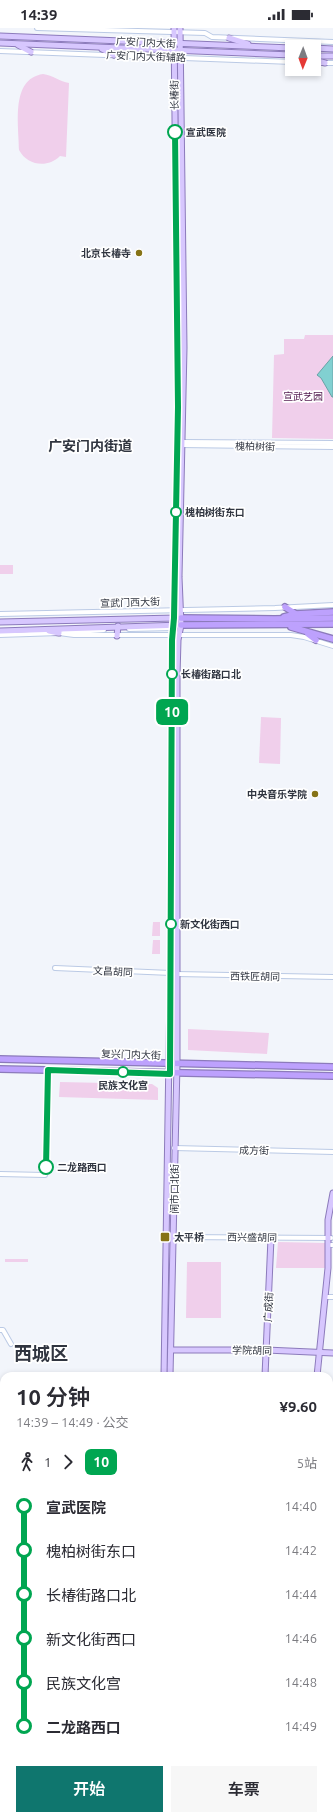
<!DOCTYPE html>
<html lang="zh">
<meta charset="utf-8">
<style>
:root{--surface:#fff;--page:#f7f7f7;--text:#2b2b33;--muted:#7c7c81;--accent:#0f766e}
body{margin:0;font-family:Ubuntu,"Noto Sans SC",sans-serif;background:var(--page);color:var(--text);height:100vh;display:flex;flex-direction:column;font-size:15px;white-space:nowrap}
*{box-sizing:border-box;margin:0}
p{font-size:13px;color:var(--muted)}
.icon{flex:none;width:22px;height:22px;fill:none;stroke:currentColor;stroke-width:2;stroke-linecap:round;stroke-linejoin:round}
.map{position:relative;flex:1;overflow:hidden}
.details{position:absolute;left:0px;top:1344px;width:333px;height:448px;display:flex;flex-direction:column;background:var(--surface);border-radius:12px 12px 0 0;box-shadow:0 2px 6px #0003}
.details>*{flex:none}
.badge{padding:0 8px;border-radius:6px;font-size:14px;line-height:26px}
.needle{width:26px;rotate:181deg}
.controls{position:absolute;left:285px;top:12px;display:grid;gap:8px}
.controls a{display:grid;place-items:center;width:36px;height:36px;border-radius:0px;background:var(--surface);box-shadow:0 2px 6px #0003;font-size:20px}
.map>.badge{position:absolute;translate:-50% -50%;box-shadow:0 0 0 2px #fff}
.legs{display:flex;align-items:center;gap:6px;height:44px;padding:0 16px;font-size:13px}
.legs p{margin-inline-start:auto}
.overview{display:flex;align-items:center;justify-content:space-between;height:68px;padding:0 16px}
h1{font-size:22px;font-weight:600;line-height:30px}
.cta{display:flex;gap:8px;margin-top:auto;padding:8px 16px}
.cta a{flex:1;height:46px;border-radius:0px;background:var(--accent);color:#fff;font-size:16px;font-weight:600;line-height:46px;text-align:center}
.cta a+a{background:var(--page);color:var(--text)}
ul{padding:0 16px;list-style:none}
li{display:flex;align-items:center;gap:14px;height:44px;font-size:15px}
li i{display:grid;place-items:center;width:6px;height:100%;margin:0 5px;background:currentColor}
li i::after{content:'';width:10px;height:10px;margin:-5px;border:3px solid;border-radius:50%;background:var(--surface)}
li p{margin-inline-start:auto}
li:first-child i{background:linear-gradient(#0000 50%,currentColor 0)}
li:last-child i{background:linear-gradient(currentColor 50%,#0000 0)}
.status{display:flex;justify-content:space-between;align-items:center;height:28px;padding:0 20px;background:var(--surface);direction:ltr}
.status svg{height:11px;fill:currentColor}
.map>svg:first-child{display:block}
.green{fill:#f0cfeb}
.water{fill:#81d0d1;stroke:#69a2a6}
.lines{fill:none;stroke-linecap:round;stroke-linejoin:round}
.minor-casing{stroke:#bbcae5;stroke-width:6}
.major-casing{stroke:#8c7bbb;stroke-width:7}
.highway-casing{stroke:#8c7bbb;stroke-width:8}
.minor{stroke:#fff;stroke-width:4}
.major{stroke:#d7c7fe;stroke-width:5}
.highway{stroke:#bda1fd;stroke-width:5.5}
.line-1-casing{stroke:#fff;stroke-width:9}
.line-1{stroke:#00a651;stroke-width:6}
.stop-1-dot{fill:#fff;stroke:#00a651;stroke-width:2}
.poi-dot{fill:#867316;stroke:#fff;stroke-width:1.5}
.labels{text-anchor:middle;stroke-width:3.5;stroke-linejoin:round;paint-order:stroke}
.street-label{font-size:10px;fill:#303540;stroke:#fff}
.stop-label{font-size:10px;font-weight:bold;fill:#303540;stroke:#fff;text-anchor:start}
.poi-label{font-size:10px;font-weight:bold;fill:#303540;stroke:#fff;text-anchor:end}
.park-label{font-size:10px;fill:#521b4f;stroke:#fff}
.district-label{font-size:14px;font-weight:bold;fill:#303540;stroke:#fff}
.town-label{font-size:18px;font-weight:bold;fill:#303540;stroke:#fff}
</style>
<div class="status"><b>14:39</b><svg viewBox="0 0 49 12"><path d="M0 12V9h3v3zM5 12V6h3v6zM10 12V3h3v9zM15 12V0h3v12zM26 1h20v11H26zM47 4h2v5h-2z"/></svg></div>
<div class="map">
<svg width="333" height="1792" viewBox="0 0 333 1792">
<rect width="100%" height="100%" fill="#f2f5fb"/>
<g class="green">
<path d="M43,46C53,47 60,54 69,55L66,129L60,128C47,141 27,137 19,122C19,97 10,51 43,46Z"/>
<polygon points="305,307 333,307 333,411 272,410 274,327 284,326 284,311 304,311"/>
<rect x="0" y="537" width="13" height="9"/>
<polygon points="261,689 281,690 280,736 259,735"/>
<polygon points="153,894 160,894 160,908 152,908"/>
<polygon points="153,912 160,912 160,926 152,926"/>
<polygon points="188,1001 269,1005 267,1026 188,1022"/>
<polygon points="60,1054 152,1056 158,1060 158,1072 59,1069"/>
<polygon points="278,1214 325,1215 325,1240 276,1240"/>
<rect x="5" y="1231" width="23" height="3"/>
<polygon points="187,1234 221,1234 221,1290 186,1290"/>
</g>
<polygon class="water" points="333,328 333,369 332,369 321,350 317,347"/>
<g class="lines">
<defs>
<g id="minor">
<polyline points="37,0 205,5 212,9 333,14"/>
<polyline points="0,23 292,34"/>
<polyline points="322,35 333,35"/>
<polyline points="180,414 333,415"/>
<polyline points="180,417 333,419"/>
<polyline points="0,586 275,580 333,577"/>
<polyline points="129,601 174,600"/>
<polyline points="63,605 104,602"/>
<polyline points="0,607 59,605 74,607 291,607 304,609 333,618"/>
<polyline points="55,940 171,945"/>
<polyline points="176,946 333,949"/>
<polyline points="174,1120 333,1124"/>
<polyline points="0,1146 45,1147"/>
<polyline points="174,1209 331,1210"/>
<polyline points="331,1217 333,1217"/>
<polyline points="325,1269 333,1269"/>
<polyline points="0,1302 3,1302 11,1316"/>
<polyline points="329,1512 333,1512"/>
<polyline points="329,1604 333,1604"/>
<polyline points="329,1772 333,1772"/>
<polyline points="177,1788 177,1792"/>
</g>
<g id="major">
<polyline points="0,8 292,20"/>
<polyline points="229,10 248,16"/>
<polyline points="0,15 292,27"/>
<polyline points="18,17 31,24"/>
<polyline points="314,20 333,21"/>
<polyline points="102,21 114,27"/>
<polyline points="314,28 333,28"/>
<polyline points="314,32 325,35"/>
<polyline points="0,594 176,590"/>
<polyline points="0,603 181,597"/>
<polyline points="49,603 59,605"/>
<polyline points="117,608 118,598"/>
<polyline points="171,1322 266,1322 333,1325"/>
<polyline points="164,1348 171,896 172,612 174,590 178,364 174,0"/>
<polyline points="170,1348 177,1036 177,648 178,612 181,597 179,549 184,320 180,0"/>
<polyline points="265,1348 271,1210"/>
<polyline points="317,1348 328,1240 328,1192 333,1165"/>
<polyline points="329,1429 333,1429"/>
<polyline points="0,1433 4,1433"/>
<polyline points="329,1435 333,1435"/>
<polyline points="0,1437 4,1437"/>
<polyline points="329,1683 333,1683"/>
<polyline points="329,1691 333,1691"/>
<polyline points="310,1788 310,1792"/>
<polyline points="92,1792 92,1788"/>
<polyline points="100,1792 100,1788"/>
</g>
<g id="highway">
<polyline points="285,579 296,586"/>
<polyline points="284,589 296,586 333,584"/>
<polyline points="181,590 274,591 333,590"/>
<polyline points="181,597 333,596"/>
<polyline points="291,599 333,611"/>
<polyline points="308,606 316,612"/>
<polyline points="0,1031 333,1039"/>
<polyline points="0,1041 333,1048"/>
</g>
</defs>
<use href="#minor" class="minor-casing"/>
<use href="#major" class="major-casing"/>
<use href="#highway" class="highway-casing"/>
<use href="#minor" class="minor"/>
<use href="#major" class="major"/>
<use href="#highway" class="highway"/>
</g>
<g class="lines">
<defs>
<polyline id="line-1" points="46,1139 48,1042 170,1046 172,612 174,590 178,379 175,104"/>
</defs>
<use href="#line-1" class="line-1-casing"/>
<use href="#line-1" class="line-1"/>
</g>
<g class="stop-1-dot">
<circle cx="175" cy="104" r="7"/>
<circle cx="176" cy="484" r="5"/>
<circle cx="172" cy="646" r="5"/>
<circle cx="171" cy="896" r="5"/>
<circle cx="123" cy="1044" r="5"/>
<circle cx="46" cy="1139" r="7"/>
</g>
<g class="poi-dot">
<circle cx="139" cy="225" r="4"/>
<circle cx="315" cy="766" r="4"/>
<rect x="160" y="1204" width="10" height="10" rx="2"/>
</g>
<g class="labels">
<g class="street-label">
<text transform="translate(146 14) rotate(3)" y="4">广安门内大街</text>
<text transform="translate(146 28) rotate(2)" y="4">广安门内大街辅路</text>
<text transform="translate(174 67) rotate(-91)" y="4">长椿街</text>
<text transform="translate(255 418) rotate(1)" y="4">槐柏树街</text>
<text transform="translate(130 574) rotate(-2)" y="4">宣武门西大街</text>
<text transform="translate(113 943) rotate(3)" y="4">文昌胡同</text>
<text transform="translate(255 948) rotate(1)" y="4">西铁匠胡同</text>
<text transform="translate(131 1026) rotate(2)" y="4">复兴门内大街</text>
<text transform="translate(254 1122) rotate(1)" y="4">成方街</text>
<text transform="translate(174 1161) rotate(-90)" y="4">闹市口北街</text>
<text transform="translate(252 1209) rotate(1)" y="4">西兴盛胡同</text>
<text transform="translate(268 1279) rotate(-87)" y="4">广成街</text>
<text transform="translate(252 1322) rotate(1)" y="4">学院胡同</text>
</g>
<g class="stop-label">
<text x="186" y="108">宣武医院</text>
<text x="185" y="488">槐柏树街东口</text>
<text x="181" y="650">长椿街路口北</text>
<text x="180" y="900">新文化街西口</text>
<text x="123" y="1061" text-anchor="middle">民族文化宫</text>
<text x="57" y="1143">二龙路西口</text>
</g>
<g class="poi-label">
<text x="131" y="229">北京长椿寺</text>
<text x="307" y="770">中央音乐学院</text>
<text x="174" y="1213" text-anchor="start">太平桥</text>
</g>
<g class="park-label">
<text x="303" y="372">宣武艺园</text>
</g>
<g class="district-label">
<text x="90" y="423">广安门内街道</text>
</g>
<g class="town-label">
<text x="41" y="1332">西城区</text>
</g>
</g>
</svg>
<div class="controls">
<a><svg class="needle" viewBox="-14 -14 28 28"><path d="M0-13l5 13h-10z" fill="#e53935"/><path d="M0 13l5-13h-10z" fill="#7c7c81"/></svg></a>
</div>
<b class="badge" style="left:172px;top:684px;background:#00a651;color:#fff">10</b>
<section class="details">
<div class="overview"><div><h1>10 分钟</h1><p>14:39 – 14:49 · 公交</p></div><b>¥9.60</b></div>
<div class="legs"><svg class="icon" aria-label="walk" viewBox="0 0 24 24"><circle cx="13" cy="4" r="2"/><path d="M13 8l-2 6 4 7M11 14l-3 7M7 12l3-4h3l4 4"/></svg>1<svg class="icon" aria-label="forward" viewBox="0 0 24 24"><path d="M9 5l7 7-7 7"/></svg><b class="badge" style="background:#00a651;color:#fff">10</b><p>5站</p></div>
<ul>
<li><i style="color:#00a651"></i><b>宣武医院</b><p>14:40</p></li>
<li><i style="color:#00a651"></i><span>槐柏树街东口</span><p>14:42</p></li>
<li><i style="color:#00a651"></i><span>长椿街路口北</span><p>14:44</p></li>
<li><i style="color:#00a651"></i><span>新文化街西口</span><p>14:46</p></li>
<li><i style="color:#00a651"></i><span>民族文化宫</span><p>14:48</p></li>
<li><i style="color:#00a651"></i><b>二龙路西口</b><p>14:49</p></li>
</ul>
<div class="cta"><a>开始</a><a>车票</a></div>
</section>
</div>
